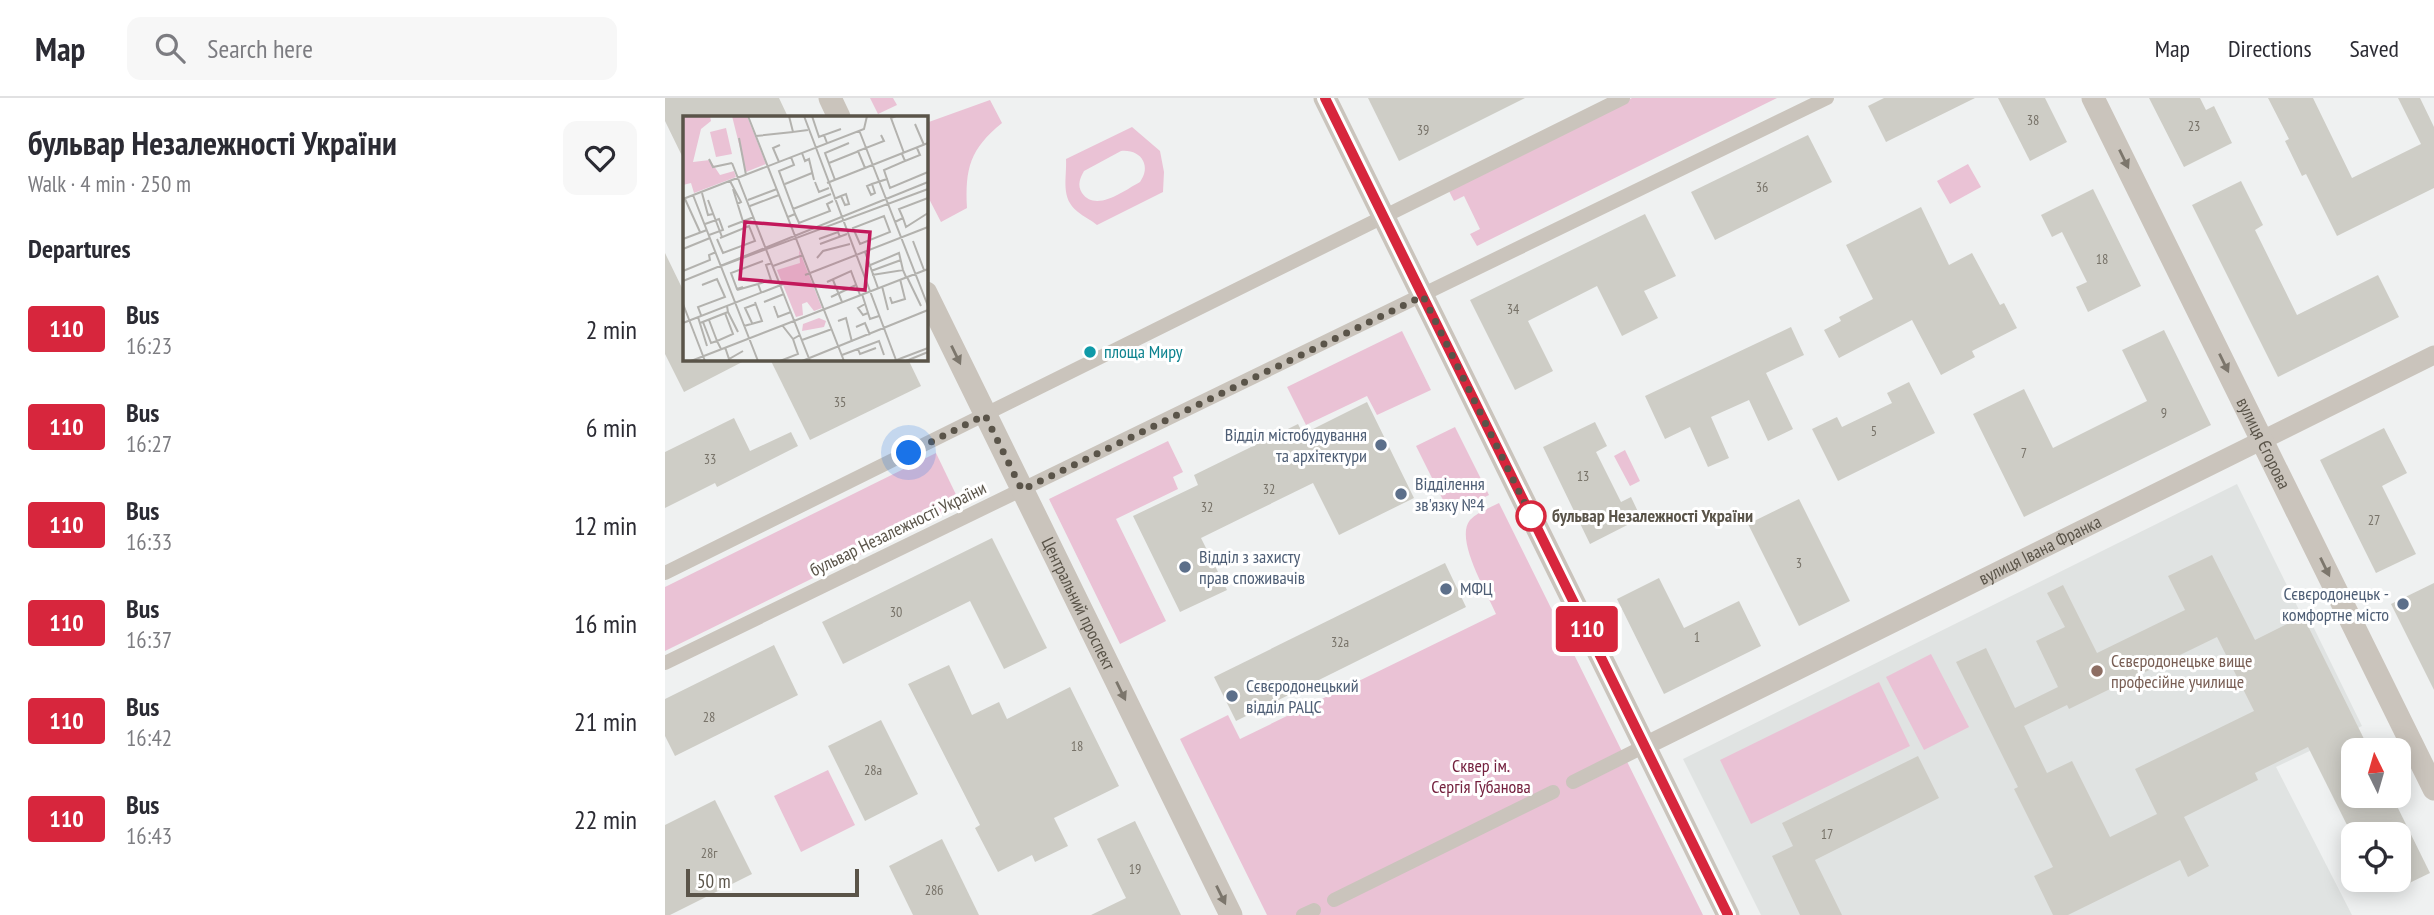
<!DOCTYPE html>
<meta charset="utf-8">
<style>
:root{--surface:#fff;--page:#f7f7f7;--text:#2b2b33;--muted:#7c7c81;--line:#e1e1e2}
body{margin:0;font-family:"PT Sans Narrow",sans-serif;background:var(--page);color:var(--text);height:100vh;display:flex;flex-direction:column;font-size:26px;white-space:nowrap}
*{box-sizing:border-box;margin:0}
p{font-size:23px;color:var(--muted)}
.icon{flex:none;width:38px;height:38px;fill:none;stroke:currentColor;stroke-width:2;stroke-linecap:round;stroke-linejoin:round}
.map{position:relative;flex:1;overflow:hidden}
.details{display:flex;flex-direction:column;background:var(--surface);width:665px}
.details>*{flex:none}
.badge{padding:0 14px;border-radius:5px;font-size:24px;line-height:46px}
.needle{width:46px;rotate:355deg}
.tools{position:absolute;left:1676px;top:640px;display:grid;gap:14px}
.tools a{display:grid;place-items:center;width:70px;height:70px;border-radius:14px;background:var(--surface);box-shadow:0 4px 18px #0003;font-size:35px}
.scale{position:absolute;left:21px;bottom:18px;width:173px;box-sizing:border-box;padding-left:7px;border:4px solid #5a5449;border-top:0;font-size:19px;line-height:24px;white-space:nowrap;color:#5a5449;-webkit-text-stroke:5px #fff;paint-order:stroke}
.you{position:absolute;width:35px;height:35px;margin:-18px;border:5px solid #fff;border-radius:50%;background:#1a73e8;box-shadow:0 0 0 10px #1a73e833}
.map>.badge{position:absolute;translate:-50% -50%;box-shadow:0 0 0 4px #fff}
h2{padding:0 28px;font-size:26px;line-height:63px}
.round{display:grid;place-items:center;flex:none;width:74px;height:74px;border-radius:14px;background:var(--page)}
.summary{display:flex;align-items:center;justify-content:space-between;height:119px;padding:0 28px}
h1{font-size:33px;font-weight:600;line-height:52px}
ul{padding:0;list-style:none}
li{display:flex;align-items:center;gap:21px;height:98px;padding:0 28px}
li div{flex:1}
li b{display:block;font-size:26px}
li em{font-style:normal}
li .badge{min-width:77px;font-weight:700;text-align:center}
header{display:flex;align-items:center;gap:42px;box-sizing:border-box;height:98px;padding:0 35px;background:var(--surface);border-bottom:2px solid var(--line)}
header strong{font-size:33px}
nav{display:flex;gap:38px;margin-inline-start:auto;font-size:24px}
.search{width:490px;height:63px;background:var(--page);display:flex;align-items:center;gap:18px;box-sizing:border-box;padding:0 24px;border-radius:14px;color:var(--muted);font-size:26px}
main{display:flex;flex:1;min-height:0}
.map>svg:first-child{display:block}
.education{fill:#e0e3e2}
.green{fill:#eac2d5;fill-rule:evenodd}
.building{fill:#cecdc6;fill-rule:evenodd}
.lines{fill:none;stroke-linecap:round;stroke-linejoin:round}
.pedestrian{stroke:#cac4bc;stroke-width:14}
.minor{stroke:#cac4bc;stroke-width:19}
.tertiary{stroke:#cac4bc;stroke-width:23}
.oneway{fill:#7c766c}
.line-casing{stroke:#fff;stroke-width:16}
.line{stroke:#d7263d;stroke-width:10}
.walk{stroke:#5a5449;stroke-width:7;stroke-dasharray:0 12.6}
.culture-dot{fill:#0f9aa8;stroke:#fff;stroke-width:2.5}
.service-dot{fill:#5c6f8a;stroke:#fff;stroke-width:2.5}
.stop-dot{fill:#fff;stroke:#d7263d;stroke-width:3.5}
.education-dot{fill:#8d6e63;stroke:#fff;stroke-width:2.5}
.labels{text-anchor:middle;stroke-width:6;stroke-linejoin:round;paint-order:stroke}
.number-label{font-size:14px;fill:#777268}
.culture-label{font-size:18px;fill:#0d838f;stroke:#fff;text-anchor:start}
.service-label{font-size:18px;fill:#4e5e75;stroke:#fff;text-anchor:start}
.street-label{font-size:18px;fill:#5a5449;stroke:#fff}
.stop-label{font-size:18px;font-weight:bold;fill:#5a5449;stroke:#fff;text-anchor:start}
.education-label{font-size:18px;fill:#785e54;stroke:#fff;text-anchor:start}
.park-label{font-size:18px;fill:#74213f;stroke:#fff}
.inset-road{fill:none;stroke:#b3b2ae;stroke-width:2}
.view{fill:#c2185b;fill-opacity:0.15;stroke:#c2185b;stroke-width:3.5}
.inset-edge{fill:none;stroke:#5a5449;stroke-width:3.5}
</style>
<header>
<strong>Map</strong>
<div class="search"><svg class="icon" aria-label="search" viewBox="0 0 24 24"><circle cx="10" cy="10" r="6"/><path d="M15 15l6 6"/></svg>Search here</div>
<nav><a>Map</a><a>Directions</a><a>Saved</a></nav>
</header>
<main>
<section class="details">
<div class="summary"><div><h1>бульвар Незалежності України</h1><p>Walk · 4 min · 250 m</p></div><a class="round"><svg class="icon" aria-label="heart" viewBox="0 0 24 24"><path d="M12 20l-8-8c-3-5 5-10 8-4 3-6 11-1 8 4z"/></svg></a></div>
<h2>Departures</h2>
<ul>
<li><span class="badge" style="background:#d7263d;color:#fff">110</span><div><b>Bus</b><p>16:23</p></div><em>2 min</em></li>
<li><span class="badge" style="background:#d7263d;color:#fff">110</span><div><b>Bus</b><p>16:27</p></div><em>6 min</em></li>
<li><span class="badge" style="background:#d7263d;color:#fff">110</span><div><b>Bus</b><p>16:33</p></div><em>12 min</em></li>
<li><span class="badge" style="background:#d7263d;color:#fff">110</span><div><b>Bus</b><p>16:37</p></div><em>16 min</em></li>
<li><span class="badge" style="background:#d7263d;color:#fff">110</span><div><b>Bus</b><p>16:42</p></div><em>21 min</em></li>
<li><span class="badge" style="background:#d7263d;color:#fff">110</span><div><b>Bus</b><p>16:43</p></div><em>22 min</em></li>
</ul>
</section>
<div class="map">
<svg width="1769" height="817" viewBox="0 0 1769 817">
<rect width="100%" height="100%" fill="#eff1f1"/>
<polygon class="education" points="1572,386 1637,518 1643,518 1697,628 1611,669 1687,817 1096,817 1018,661"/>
<g class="green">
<polygon points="205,0 228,0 232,7 213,16"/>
<polygon points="967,0 1112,0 812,148 805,136 815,131 799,98 789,103 783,91"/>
<path d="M325,2L337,25C305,51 300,70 302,110L276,124L261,95V25Z"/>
<path d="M467,29L495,53L499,74L498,94L432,127C426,122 419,119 413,114C395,100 402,81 401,61ZM456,53C476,51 487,68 475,84C460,92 431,115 417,95C412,87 415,80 419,73Z"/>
<polygon points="1303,66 1316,89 1285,106 1272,83"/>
<polygon points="737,233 766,292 712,317 702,298 641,327 622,289"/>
<polygon points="790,329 824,397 785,416 751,348"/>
<polygon points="503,343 518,374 508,379 513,391 451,421 501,523 455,546 384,401"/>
<polygon points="960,352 975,383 965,388 949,358"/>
<polygon points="271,355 296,407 0,553 0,489"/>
<path d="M834,405L1038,817H602L515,641L563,617L575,641L831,516C823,496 789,441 805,422C813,414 824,410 834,405Z"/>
<polygon points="1266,556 1304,629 1259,652 1221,579"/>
<polygon points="1214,584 1245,648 1086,726 1055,662"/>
<polygon points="163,672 190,727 136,754 109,698"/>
</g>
<g class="building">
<polygon points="0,0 114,0 123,19 19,19 19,62 0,23"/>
<polygon points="703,0 860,0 734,63"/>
<polygon points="1219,0 1310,0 1221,44 1203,8"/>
<polygon points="1333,0 1380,0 1402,44 1365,63"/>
<polygon points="1484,0 1535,0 1541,12 1549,8 1567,45 1519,69"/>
<polygon points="1603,0 1648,0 1687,80 1756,46 1733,0 1755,0 1769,29 1769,90 1672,138 1641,76 1637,78 1620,43 1624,41"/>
<polygon points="1143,37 1167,84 1050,142 1026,94"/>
<polygon points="1576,83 1598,127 1590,132 1632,217 1713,177 1734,219 1613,279 1527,107"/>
<polygon points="1428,91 1476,188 1423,214 1411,189 1422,184 1397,134 1387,139 1376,117"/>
<polygon points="1256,109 1284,167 1307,155 1335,207 1339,205 1352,230 1307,253 1310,259 1276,277 1247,222 1174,260 1159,232 1176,223 1174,219 1208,201 1181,147"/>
<polygon points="980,116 1011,178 979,193 993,220 957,238 932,188 863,223 888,273 850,292 805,202"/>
<polygon points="0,155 19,194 19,261 83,261 19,294 0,256"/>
<polygon points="1126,229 1139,257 1101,275 1128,331 1103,343 1084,302 1046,319 1064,360 1043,369 1025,329 1000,341 980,298"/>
<polygon points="1499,232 1546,327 1359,419 1308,316 1359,291 1388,350 1482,303 1457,252"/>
<polygon points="105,261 243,261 256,288 145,342"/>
<polygon points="1244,284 1270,335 1173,383 1147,331 1172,319 1177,329 1227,305 1222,295"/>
<polygon points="702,304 749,400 674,437 648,385 536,440 562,492 515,514 468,418 533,387 529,377 633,326 638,336"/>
<polygon points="69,320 85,353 126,334 133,348 52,389 50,385 0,410 0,354"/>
<polygon points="930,324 942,348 931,354 956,404 966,399 976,420 925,446 878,349"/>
<polygon points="1719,330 1742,375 1717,388 1751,456 1711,475 1655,362"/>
<polygon points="1134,401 1185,503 1134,528 1083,426"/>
<polygon points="327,440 382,550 339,571 305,503 178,566 157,524"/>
<path d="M1547,457L1590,542L1638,518L1705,653H1689V698H1727L1765,775L1734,790V737H1689V741L1643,649L1590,675L1593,682L1519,719L1544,768L1523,779L1515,762L1403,817H1388L1369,778L1388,769L1349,691L1353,689L1291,564L1321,550L1350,610L1393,589L1371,543L1400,529L1382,495L1398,487L1432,555L1520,512L1503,478ZM1552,539L1589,613L1470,671L1492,716L1445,739L1407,663L1382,675L1359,628L1402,607L1404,611Z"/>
<polygon points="780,465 801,509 571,623 549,579"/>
<polygon points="994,480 1019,530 1074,503 1096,548 999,596 952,501"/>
<polygon points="1769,485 1769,592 1726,506"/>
<polygon points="109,547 133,597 10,658 0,638 0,601"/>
<polygon points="284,567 307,617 334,604 342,621 405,589 454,688 389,720 403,748 370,764 367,757 333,774 310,730 315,727 243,586"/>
<polygon points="216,622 253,696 200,723 163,648"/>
<polygon points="1253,658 1274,700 1150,762 1177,817 1135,817 1107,758 1128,748 1117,725"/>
<polygon points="50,702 87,776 5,817 0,817 0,727"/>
<polygon points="470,723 516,817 426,817 461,800 432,741"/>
<polygon points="277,741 279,745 314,817 248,817 224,768"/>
</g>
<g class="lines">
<g class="pedestrian">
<polyline points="0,475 958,0"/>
<polyline points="0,565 1162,0"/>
<polyline points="908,684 980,648"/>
<polyline points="669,802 888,694"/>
<polyline points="638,817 649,812"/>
</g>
<path class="minor" id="s1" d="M980,648L1769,257"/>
<g class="tertiary">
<polyline points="165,0 174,19"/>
<polyline points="660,0 1063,817"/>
<path id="s2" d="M1428,0L1769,691"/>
<path id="s3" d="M261,195L566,817"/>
</g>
</g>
<defs><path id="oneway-solid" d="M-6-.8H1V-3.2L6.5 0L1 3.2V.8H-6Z" transform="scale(1.75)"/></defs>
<g class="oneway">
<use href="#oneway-solid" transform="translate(1459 61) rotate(64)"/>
<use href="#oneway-solid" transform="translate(291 257) rotate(64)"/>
<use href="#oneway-solid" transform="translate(1559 265) rotate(64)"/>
<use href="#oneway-solid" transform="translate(1660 469) rotate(64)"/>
<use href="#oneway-solid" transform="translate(456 593) rotate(64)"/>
<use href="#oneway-solid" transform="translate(556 797) rotate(64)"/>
</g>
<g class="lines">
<defs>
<polyline id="line" points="660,0 1063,817"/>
</defs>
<use href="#line" class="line-casing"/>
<use href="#line" class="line"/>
<polyline class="walk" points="244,355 320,317 357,392 758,198 866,418"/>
</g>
<circle class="culture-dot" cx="425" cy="254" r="7"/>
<g class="service-dot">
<circle cx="716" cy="347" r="7"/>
<circle cx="736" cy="396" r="7"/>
<circle cx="520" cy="469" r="7"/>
<circle cx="781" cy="491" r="7"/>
<circle cx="1738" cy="506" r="7"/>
<circle cx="567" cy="598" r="7"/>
</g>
<circle class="stop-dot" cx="866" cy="418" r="14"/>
<circle class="education-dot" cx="1432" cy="573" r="7"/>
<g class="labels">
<g class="number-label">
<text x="1368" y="27">38</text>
<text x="1529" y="33">23</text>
<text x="758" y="37">39</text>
<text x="1097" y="94">36</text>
<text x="1437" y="166">18</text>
<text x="848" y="216">34</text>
<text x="175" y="309">35</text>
<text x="1499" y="320">9</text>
<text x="1209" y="338">5</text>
<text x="1359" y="360">7</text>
<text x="45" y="366">33</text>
<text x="918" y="383">13</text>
<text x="604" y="396">32</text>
<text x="542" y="414">32</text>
<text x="1709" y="427">27</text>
<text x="1134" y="470">3</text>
<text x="231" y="519">30</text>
<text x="1032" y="544">1</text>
<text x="675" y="549">32а</text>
<text x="44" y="624">28</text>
<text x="412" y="653">18</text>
<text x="208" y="677">28а</text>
<text x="1162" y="741">17</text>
<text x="44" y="760">28г</text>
<text x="470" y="776">19</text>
<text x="269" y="797">28б</text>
</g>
<g class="culture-label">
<text x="439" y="260">площа Миру</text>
</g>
<g class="service-label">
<text x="702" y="343" text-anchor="end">Відділ містобудування<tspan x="702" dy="21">та архітектури</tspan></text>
<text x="750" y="392">Відділення<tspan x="750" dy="21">зв'язку №4</tspan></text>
<text x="534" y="465">Відділ з захисту<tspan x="534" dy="21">прав споживачів</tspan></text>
<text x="795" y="497">МФЦ</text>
<text x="1724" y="502" text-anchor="end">Сєвєродонецьк -<tspan x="1724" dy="21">комфортне місто</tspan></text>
<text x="581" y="594">Сєвєродонецький<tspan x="581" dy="21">відділ РАЦС</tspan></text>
</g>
<g class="street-label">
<text dy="6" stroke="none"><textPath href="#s2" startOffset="385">вулиця Єгорова</textPath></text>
<text transform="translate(233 431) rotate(-26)" y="6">бульвар Незалежності України</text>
<text dy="6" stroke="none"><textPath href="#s1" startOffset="441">вулиця Івана Франка</textPath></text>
<text dy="6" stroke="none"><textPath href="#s3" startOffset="346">Центральний проспект</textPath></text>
</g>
<g class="stop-label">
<text x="887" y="424">бульвар Незалежності України</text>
</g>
<g class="education-label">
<text x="1446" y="569">Сєвєродонецьке вище<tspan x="1446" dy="21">професійне училище</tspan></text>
</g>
<g class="park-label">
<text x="816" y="674">Сквер ім.<tspan x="816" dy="21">Сергія Губанова</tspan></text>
</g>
</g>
<g transform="translate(18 18)">
<rect width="245" height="245" fill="#eff1f1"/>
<path d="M0,0H27L28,5L18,13L10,46L27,44L37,59L51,55L53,61L11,77L8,67L0,69ZM49,0H64L83,48L63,56ZM43,12L49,38L33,41L27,16ZM116,134L139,192L131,195L124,186L119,188L120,199L113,201L94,154L117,147ZM136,202L143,205L141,211L119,215L120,208Z" fill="#eac2d5"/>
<path class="inset-road" d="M65,0L161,245M106,0L110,16L125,14M121,0L213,244M129,0L136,21L141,19M213,0L208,2L221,37M232,8L241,29M176,14L245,190M73,20L110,16M56,22L63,59M144,27L141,19L158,13M119,37L122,45L126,43L131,64M26,43L30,51L49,47M222,45L237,39L234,32M96,46L90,32L97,29M49,47L127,245M146,47L176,35M182,52L175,35L201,25L198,19M204,63L207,72L245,56M152,64L142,37L166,27M47,65L58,86L54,88M132,66L136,76L146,72M144,67L245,27M102,68L129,57M189,68L184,70L188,79L192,77L189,68L204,63L201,54L222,45L219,38M50,73L62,112M19,77L25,99L30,98M10,79L75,245M0,83L181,13L184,0M2,83L17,116M151,83L158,80L163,78L166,88L162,89L158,80M25,84L39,121M65,84L94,73M67,90L96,79M110,93L148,78M112,98L116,107L147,95L144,88L150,85M201,100L207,116L177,128L170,112ZM105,101L112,98L96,55L111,49L108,41M220,102L223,111L245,97M212,106L220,102L216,93L245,82M22,108L36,103L40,114L26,119M45,111L71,101M0,123L24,114M34,123L40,137L72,125L66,110L37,122M136,123L155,116L157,121M230,125L241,154M137,128L164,118M0,133L27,122M182,136L195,172M134,142L140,135L167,128M38,150L245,73M90,150L120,139M185,150L216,137L220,154M0,155L27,144L26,139L33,136M188,155L218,144M122,159L245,111M189,159L220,154L223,161M224,161L238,190M150,164L159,186M0,165L245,66M144,166L168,155L177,179M75,168L88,164L83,149L89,147M199,170L205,194M60,171L54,173L48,157L80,145M54,174L75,168L78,176M179,178L187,203L196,200M148,181L173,169M207,181L209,187L222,183L217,163M81,186L101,178M0,188L22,245M182,188L175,192L180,199L185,197M91,190L95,201L108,196M45,196L55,216M18,199L15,191L42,181L34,163L19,169M15,201L24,230M26,204L34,225M155,205L163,202L169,226M20,206L28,227L34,225M0,207L103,167M17,207L45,196L44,190M69,207L62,192L73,188M99,209L110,223L117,219M61,210L79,205L72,186M173,211L182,207L187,219M119,224L149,213M42,231L46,243L60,235M38,233L34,225L50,218L42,197M175,233L177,238L193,232M159,239L196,225L201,239M8,245L245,153M97,245L115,238L110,223M119,245L245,194M211,245L245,232M223,245L245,236"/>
<path class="view" d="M62,106L187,116L182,174L57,163Z"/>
<rect width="245" height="245" class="inset-edge"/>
</g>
</svg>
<div class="tools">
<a><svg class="needle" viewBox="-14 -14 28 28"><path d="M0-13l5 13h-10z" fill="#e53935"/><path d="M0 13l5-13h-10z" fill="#7c7c81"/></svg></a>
<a><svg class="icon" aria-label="locate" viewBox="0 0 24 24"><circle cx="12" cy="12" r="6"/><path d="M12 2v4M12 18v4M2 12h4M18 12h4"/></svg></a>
</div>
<div class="scale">50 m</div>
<div class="you" style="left:244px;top:355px"></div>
<b class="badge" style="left:922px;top:531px;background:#d7263d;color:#fff">110</b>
</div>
</main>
